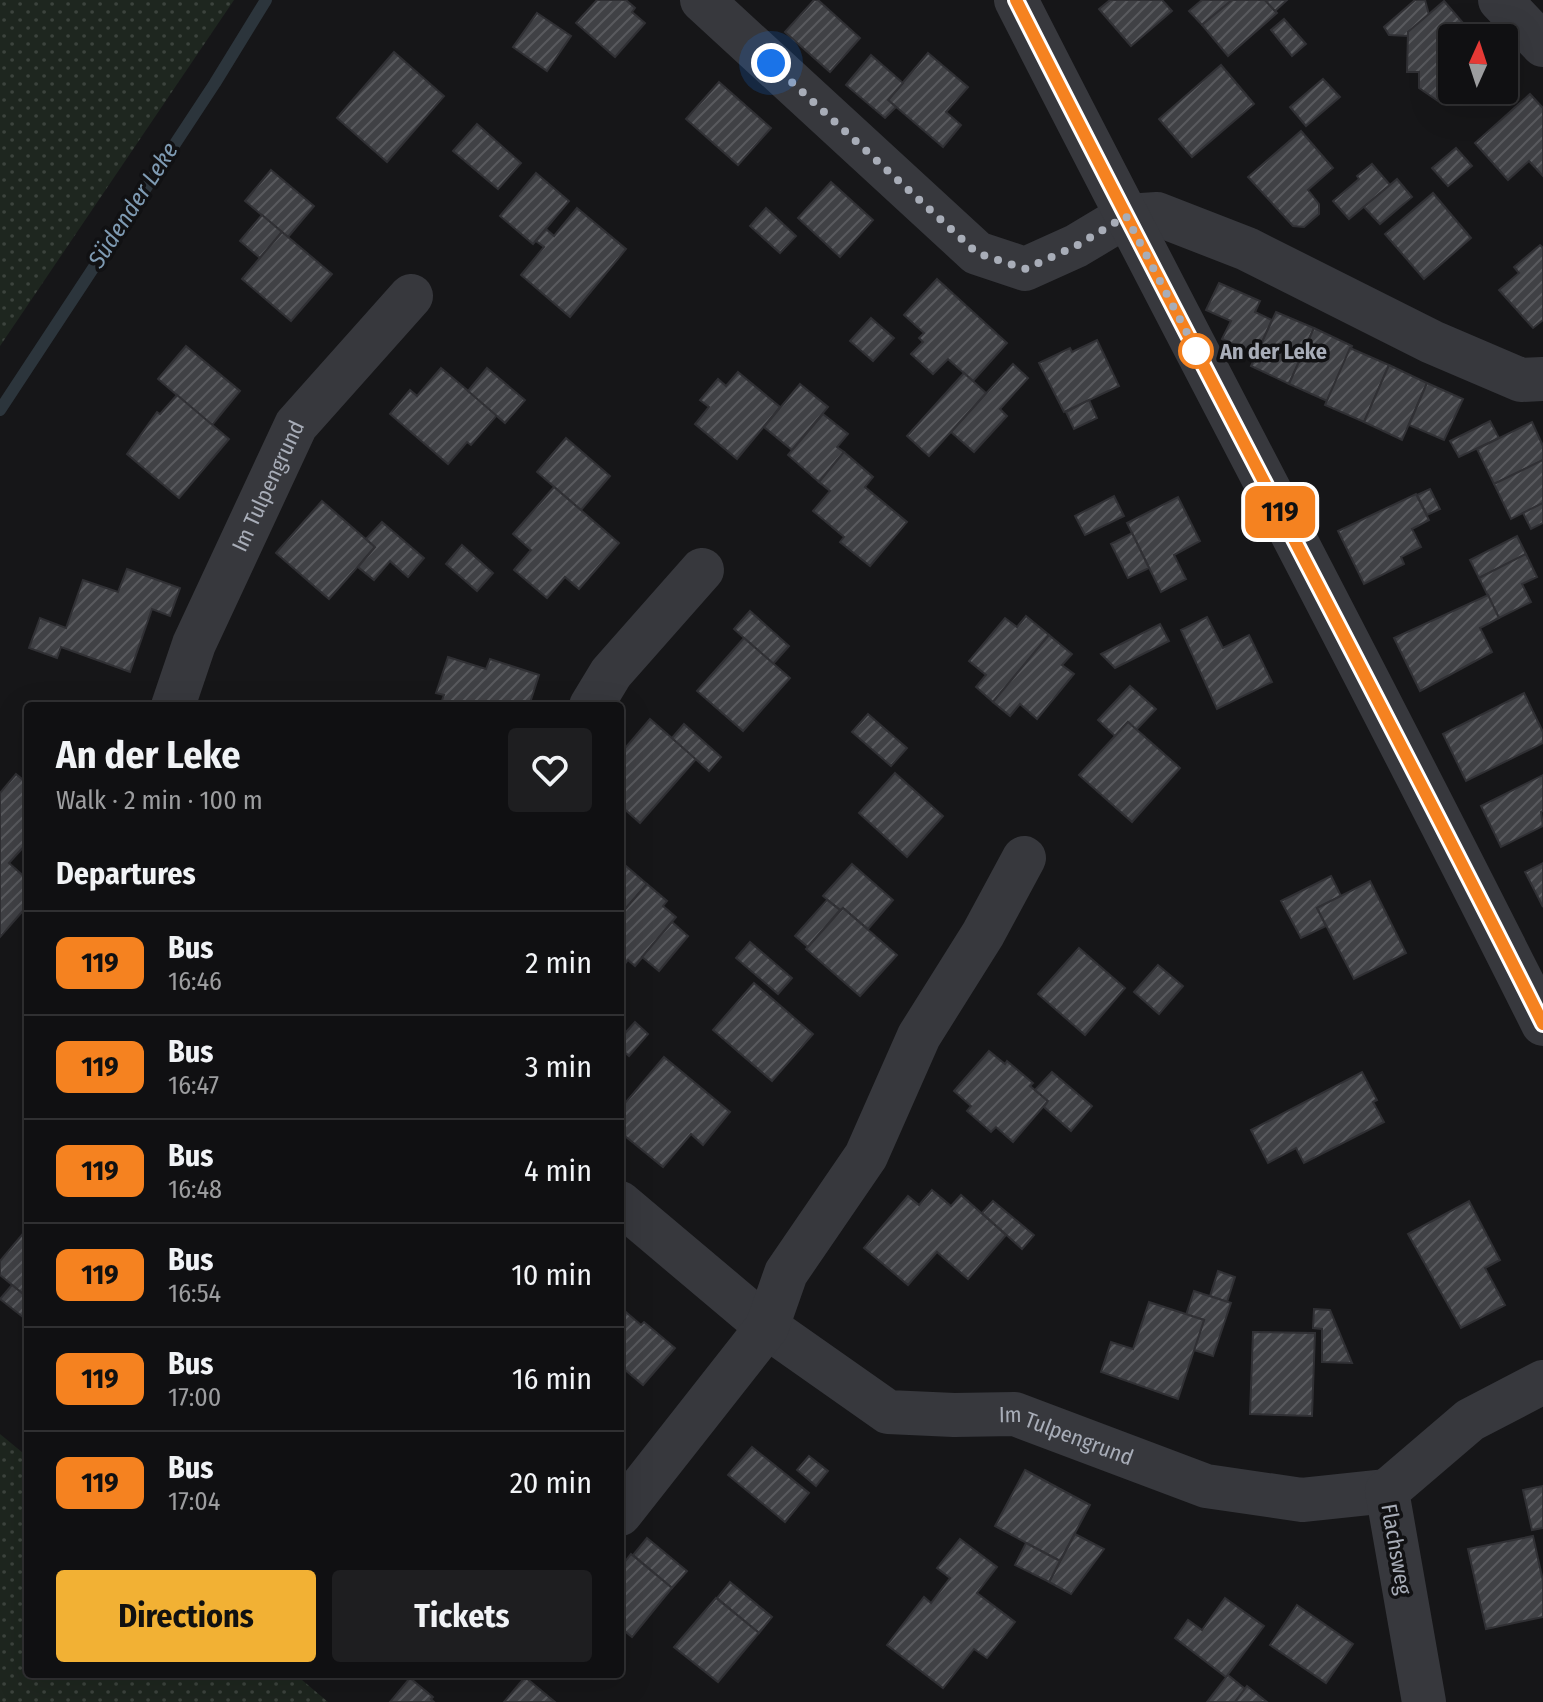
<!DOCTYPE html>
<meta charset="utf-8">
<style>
:root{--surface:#101012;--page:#1e1e20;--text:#f1f3f6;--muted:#9c9d9f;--line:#303032;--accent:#f2b134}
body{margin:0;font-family:"Fira Sans Condensed",sans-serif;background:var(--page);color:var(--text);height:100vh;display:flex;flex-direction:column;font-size:30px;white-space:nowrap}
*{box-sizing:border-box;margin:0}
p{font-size:26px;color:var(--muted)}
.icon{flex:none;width:44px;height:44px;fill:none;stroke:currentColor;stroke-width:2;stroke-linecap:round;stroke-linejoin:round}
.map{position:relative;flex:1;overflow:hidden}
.details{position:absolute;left:24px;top:702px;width:600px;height:976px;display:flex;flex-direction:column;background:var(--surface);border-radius:8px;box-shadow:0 8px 32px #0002,0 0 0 2px var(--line)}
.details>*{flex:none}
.badge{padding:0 16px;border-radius:12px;font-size:28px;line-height:52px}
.needle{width:52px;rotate:3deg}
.controls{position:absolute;left:1438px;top:24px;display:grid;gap:16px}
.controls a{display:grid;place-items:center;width:80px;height:80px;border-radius:8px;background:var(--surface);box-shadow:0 8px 32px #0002,0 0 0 2px var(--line);font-size:40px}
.you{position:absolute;width:40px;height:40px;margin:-20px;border:6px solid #fff;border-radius:50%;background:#1a73e8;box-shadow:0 0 0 12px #1a73e833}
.map>.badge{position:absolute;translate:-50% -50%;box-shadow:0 0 0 4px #fff}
h2{padding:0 32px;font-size:30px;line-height:72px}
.round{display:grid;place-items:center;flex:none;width:84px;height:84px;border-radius:8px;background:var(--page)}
.overview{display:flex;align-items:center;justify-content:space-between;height:136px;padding:0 32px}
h1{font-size:38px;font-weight:700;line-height:60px}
.cta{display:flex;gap:16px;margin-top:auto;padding:16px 32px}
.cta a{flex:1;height:92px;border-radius:8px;background:var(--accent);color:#111;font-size:32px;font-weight:700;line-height:92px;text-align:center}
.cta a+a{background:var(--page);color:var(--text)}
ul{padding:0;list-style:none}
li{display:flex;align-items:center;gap:24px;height:104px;padding:0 32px;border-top:2px solid var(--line)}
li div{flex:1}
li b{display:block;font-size:30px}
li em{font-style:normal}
li .badge{min-width:88px;font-weight:700;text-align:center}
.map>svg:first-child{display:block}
.grass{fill:url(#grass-dots)}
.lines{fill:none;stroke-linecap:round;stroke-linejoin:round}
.stream{stroke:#2c353c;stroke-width:12}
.building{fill:url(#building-hatch);stroke:#303034;stroke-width:2}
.minor{stroke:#37383d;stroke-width:44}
.line-casing{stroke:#fff;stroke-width:18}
.line{stroke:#f58220;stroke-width:12}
.walk{stroke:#a8adb8;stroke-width:8;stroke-dasharray:0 14.4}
.stop-dot{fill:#fff;stroke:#f58220;stroke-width:4}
.labels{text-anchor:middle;stroke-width:7;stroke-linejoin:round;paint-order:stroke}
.stop-label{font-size:22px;font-weight:bold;fill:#a8adb8;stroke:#111113;text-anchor:start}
.street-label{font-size:22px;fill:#a8adb8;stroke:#111113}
.water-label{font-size:24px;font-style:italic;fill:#7f9bb3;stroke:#111113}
</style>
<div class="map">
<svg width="1543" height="1702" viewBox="0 0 1543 1702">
<defs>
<pattern id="grass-dots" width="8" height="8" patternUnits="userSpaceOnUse" patternTransform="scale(2)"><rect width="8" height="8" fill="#1e261f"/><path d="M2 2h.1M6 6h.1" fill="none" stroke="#3c433d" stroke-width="1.8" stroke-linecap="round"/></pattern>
<pattern id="building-hatch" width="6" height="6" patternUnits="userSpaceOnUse" patternTransform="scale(2)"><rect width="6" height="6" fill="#404145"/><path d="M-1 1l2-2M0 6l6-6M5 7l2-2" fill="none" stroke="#595a5e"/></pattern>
</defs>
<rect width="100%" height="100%" fill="#161618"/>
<g class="grass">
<polygon points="0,0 234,0 0,346"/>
<polygon points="0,1434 28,1457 28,1674 295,1674 328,1702 0,1702"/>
</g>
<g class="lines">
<polyline class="stream" points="0,410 215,83 266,0"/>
</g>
<g class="building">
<polygon points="597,0 626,0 635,8 632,12 645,23 615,57 576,23"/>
<polygon points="814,0 818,0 860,38 830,72 785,32"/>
<polygon points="1110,0 1162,0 1172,11 1131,46 1099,9"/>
<polygon points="1202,0 1232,0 1202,25 1189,11"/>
<polygon points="1232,0 1265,0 1277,13 1228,56 1202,25"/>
<polygon points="1265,0 1287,0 1275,11"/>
<polygon points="1415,0 1425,0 1429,15 1408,32 1408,36 1389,35 1384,27"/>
<polygon points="1444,1 1464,24 1464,33 1474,34 1474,38 1452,38 1452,87 1438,101 1419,88 1419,72 1407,72 1408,32"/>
<polygon points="537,13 571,36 547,71 513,47"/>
<polygon points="1284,19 1306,44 1292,56 1271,30"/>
<polygon points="394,52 444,96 387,162 337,118"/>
<polygon points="928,53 968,87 946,112 961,125 943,147 888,100"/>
<polygon points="871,55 903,83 888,100 896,107 885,118 846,85"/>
<polygon points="1221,65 1254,104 1192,157 1159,119"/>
<polygon points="1323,79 1340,97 1306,126 1290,107"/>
<polygon points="719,82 771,128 738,165 686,119"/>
<polygon points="1452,87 1452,90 1482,90 1468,104 1459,103 1448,91"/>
<polygon points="1530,94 1543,108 1543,176 1529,161 1508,180 1475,143"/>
<polygon points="477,124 521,163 498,189 453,151"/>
<polygon points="1301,131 1333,168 1308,190 1319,204 1319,214 1304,227 1293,226 1248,177"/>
<polygon points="1456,148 1472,166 1448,186 1432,168"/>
<polygon points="1372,164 1390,185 1349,219 1333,201 1359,179 1357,176"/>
<polygon points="271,170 314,206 288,237 245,201"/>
<polygon points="536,173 569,201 533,244 500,216"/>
<polygon points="1397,179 1412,197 1380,224 1364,207"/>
<polygon points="831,182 873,220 840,257 798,218"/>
<polygon points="1433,193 1471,238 1424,279 1385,234"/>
<polygon points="577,208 626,249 570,317 521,275 544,247 536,241 546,229 554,236"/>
<polygon points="766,208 796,236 780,253 750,226"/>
<polygon points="262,215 282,232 260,258 240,241"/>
<polygon points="282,232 332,274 291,321 242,279"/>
<polygon points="1540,245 1543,248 1543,320 1533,328 1499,290 1519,273 1514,267"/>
<polygon points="937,279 1007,343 973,381 948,359 933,374 911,354 923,342 919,338 924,333 904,315"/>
<polygon points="1219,283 1260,301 1255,312 1272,320 1256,355 1222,339 1231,321 1206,310"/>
<polygon points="1276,312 1314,328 1289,384 1251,366"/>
<polygon points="871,318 894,338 873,361 850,341"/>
<polygon points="1314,328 1352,346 1327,401 1289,384"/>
<polygon points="1097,340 1119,386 1064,412 1039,363 1070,348 1072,352"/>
<polygon points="186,346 240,391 212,425 158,379"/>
<polygon points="1350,348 1389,365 1364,422 1325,405"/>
<polygon points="1013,364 1028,378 1000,409 1007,416 974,452 951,432"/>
<polygon points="1389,365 1427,383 1402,440 1364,422"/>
<polygon points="441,368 497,415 471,445 467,442 448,464 390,414 410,390 417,396"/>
<polygon points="487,368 525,400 505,423 468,391"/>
<polygon points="738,372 780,407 737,459 695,424 709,407 700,400 718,379 726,386"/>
<polygon points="964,373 986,393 929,456 907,436"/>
<polygon points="1427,383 1463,399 1444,440 1409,425"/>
<polygon points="800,384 828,407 792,450 764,427"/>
<polygon points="177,395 229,439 179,498 127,454 157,412 160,414"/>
<polygon points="1089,400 1097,418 1074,429 1066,412"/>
<polygon points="823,414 848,434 837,447 844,452 819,482 788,455"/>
<polygon points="1490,421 1499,438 1459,457 1450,441"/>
<polygon points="1532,422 1543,446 1543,460 1494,484 1477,449"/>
<polygon points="566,438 610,476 581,510 537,472"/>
<polygon points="844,452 873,477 865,487 907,522 870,566 840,542 844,537 813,511 830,491 819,482"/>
<polygon points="1543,460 1543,503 1511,519 1494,484"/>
<polygon points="554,487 619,543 579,589 565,577 547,598 514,570 531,550 513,534"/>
<polygon points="1430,489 1440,509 1427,515 1417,495"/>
<polygon points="1416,494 1429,520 1412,529 1421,547 1401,557 1404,564 1364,584 1338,531"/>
<polygon points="1114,496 1124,516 1085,535 1075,516"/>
<polygon points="1178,497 1200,541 1174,555 1186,579 1161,592 1127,523"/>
<polygon points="322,501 375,547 329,599 276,553"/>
<polygon points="1543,503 1543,523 1531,529 1523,513"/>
<polygon points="382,522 424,558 408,577 390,561 374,580 358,567 375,547 366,539"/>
<polygon points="1132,533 1149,568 1128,578 1111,544"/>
<polygon points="1517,536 1526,554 1479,578 1470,560"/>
<polygon points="462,545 493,573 477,591 446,564"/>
<polygon points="1526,554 1537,577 1522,584 1531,602 1499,618 1479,578"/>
<polygon points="127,569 180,588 170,616 152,609 130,672 61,647 57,658 29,648 40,618 66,628 83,580 118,592"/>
<polygon points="1488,595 1499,618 1480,628 1492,652 1420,691 1394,638"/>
<polygon points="750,611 789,646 773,664 734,629"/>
<polygon points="1026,616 1049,635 993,702 976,687 986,675 969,661 1005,618 1017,627"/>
<polygon points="1207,617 1223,648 1249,635 1272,682 1217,709 1181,630"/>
<polygon points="1160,624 1169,641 1115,668 1101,654"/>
<polygon points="1049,635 1072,654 1062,665 1074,674 1037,719 1020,704 1010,716 993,702"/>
<polygon points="744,638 790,678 743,731 697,691"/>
<polygon points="448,657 486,669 490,659 539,675 529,706 440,706 444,695 436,693"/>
<polygon points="1130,686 1156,709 1136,730 1128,722 1115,736 1098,720"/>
<polygon points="1524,693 1543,732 1543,743 1466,781 1443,734"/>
<polygon points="868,714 907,748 891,766 852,732"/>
<polygon points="650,719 696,759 640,823 620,805 620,754"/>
<polygon points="1128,722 1180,768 1132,822 1079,775"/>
<polygon points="684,724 721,757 709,771 672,738"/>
<polygon points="895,773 943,816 907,857 859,813"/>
<polygon points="16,774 28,784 28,842 9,863 28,880 28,905 0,937 0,793"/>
<polygon points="1543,775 1543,811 1541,812 1543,826 1501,847 1481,806"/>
<polygon points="1543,863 1543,907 1525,872"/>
<polygon points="852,864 893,900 868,929 843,908 840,910 823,896"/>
<polygon points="626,866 647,884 620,915 620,870"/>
<polygon points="1331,876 1341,896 1317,908 1326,926 1301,938 1281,901"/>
<polygon points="1370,881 1406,953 1354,979 1317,908"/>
<polygon points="647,884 667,901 663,906 676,917 635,966 628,960 620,970 620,915"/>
<polygon points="827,900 840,910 808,947 795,936"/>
<polygon points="843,908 897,955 860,996 806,949"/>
<polygon points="672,922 688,936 659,971 642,957"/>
<polygon points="750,942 792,978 778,994 736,958"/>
<polygon points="1079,948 1125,988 1085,1035 1038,994"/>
<polygon points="1158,965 1183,986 1159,1014 1134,992"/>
<polygon points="754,983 813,1034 772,1081 713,1030"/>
<polygon points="635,1022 648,1034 629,1056 620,1048 620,1039"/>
<polygon points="989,1051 1005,1064 1007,1061 1033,1083 1030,1086 1048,1101 1013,1142 996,1127 991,1132 967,1111 971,1106 954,1091"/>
<polygon points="664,1057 730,1112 703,1145 691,1134 663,1167 620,1132 620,1109"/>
<polygon points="1052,1072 1092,1106 1071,1131 1044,1107 1048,1101 1035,1090"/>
<polygon points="1362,1072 1377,1100 1373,1102 1384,1122 1304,1163 1296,1148 1268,1163 1251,1130"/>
<polygon points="932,1190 951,1206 961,1195 1006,1235 968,1279 937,1252 908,1285 864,1248 908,1196 919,1205"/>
<polygon points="993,1201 1034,1235 1022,1249 982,1213"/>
<polygon points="1469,1201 1500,1260 1485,1268 1505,1305 1461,1328 1408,1234"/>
<polygon points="26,1230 28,1230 28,1298 0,1275 0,1261"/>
<polygon points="1218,1271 1235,1277 1227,1302 1210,1296"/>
<polygon points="12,1285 28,1298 28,1321 0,1299"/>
<polygon points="1194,1291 1231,1303 1213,1356 1194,1350 1204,1320 1186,1315"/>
<polygon points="1149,1302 1204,1320 1178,1399 1101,1372 1111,1342 1133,1349"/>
<polygon points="620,1307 641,1325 644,1322 675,1348 643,1385 624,1369 620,1374"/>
<polygon points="1314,1309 1330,1310 1352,1363 1322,1362 1322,1329 1313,1328"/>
<polygon points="1253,1332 1315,1333 1312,1416 1250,1414"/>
<polygon points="752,1447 809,1493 785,1522 728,1475"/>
<polygon points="809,1456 828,1471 816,1486 797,1470"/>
<polygon points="1025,1470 1090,1505 1060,1561 995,1526"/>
<polygon points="1543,1486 1543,1528 1532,1530 1523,1490"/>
<polygon points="1075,1534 1104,1549 1071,1594 1049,1582"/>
<polygon points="1533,1536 1543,1581 1543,1617 1486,1629 1468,1549"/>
<polygon points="647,1538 687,1571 672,1588 633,1555"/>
<polygon points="960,1539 997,1567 977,1593 1015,1622 987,1658 974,1649 943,1688 887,1645 924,1597 931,1603 950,1578 937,1568"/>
<polygon points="1026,1543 1060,1561 1049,1582 1015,1565"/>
<polygon points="631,1554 672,1588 632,1637 620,1627 620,1568"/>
<polygon points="730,1582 772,1617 759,1633 717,1598"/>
<polygon points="716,1598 759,1633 718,1682 674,1647"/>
<polygon points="1225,1598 1264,1626 1226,1677 1175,1638 1188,1620 1202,1630"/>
<polygon points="1297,1605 1353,1644 1326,1683 1270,1645"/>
<polygon points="1228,1675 1245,1689 1235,1702 1207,1702"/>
<polygon points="525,1677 555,1702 504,1702"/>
<polygon points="410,1678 433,1697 431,1699 434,1702 390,1702"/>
<polygon points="1247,1686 1267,1702 1235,1702"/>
</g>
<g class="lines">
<g class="minor">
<polyline points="702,0 977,253 1025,269 1076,246 1126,216 1157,214 1247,249 1432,342 1521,380 1543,379"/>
<path d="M1016,0C1190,342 1372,681 1543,1024"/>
<polyline points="1500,0 1543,45"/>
<path id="s1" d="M173,706L194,644L296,425L411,296"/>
<polyline points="591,706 611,673 702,570"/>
<path id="s2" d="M620,1203L767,1327L888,1412L954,1415L1015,1414L1206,1486L1302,1500L1387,1491"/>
<polyline points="620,1514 767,1327 786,1273 866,1156 919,1036 983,934 1024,858"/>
<polyline points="1424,1702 1387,1491 1470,1420 1543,1382"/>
</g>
</g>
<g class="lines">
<defs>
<path id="line" d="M1016,0C1189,343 1371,681 1543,1024"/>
</defs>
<use href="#line" class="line-casing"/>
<use href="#line" class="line"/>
<polyline class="walk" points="771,63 977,253 1025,269 1076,246 1126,216 1199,356 1196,351"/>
</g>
<circle class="stop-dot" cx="1196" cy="351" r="16"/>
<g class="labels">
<g class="stop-label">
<text x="1220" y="359">An der Leke</text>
</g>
<g class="street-label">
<text dy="8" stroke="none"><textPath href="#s1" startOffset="240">Im Tulpengrund</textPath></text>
<text dy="8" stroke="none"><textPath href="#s2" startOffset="522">Im Tulpengrund</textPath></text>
<text transform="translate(1397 1549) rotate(80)" y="8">Flachsweg</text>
</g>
<g class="water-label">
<text transform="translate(133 205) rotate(-57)" y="8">Südender Leke</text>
</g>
</g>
</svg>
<div class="controls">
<a><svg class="needle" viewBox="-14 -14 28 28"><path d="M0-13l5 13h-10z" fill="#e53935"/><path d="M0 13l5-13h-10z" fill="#9c9d9f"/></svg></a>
</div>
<div class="you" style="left:771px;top:63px"></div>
<b class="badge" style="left:1280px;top:512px;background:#f58220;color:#111">119</b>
<section class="details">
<div class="overview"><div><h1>An der Leke</h1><p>Walk · 2 min · 100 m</p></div><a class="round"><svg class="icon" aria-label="heart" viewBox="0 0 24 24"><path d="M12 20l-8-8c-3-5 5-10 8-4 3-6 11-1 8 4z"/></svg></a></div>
<h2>Departures</h2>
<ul>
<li><span class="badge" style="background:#f58220;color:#111">119</span><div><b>Bus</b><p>16:46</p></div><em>2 min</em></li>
<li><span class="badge" style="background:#f58220;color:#111">119</span><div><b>Bus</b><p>16:47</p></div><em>3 min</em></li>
<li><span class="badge" style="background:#f58220;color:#111">119</span><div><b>Bus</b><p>16:48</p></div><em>4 min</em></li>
<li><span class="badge" style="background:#f58220;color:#111">119</span><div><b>Bus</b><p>16:54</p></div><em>10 min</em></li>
<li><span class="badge" style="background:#f58220;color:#111">119</span><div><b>Bus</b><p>17:00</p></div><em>16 min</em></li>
<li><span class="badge" style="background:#f58220;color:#111">119</span><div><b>Bus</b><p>17:04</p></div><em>20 min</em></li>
</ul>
<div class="cta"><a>Directions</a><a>Tickets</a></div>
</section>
</div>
